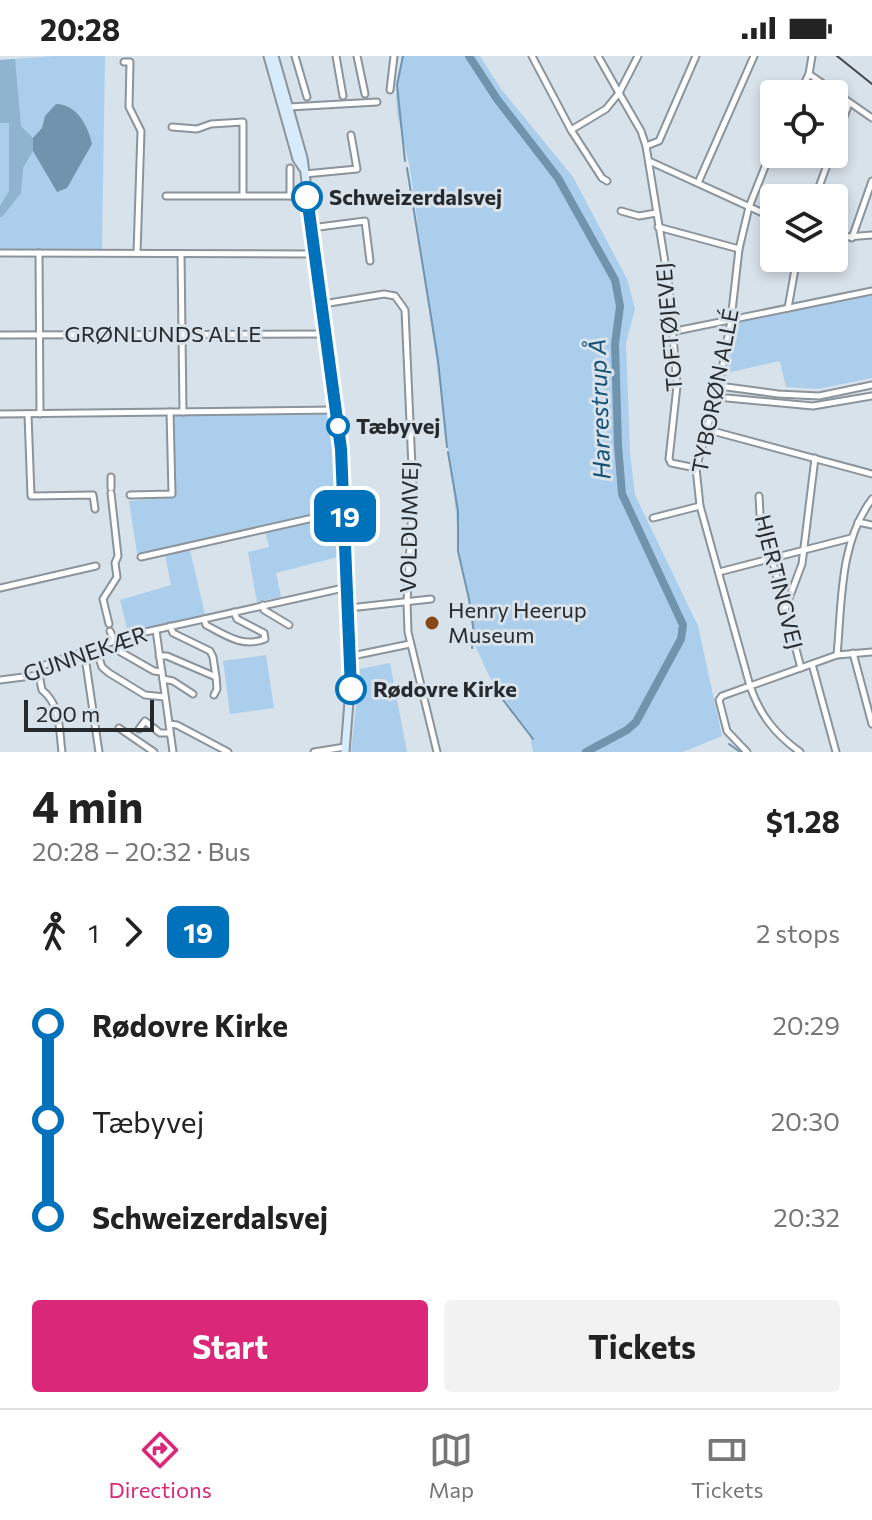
<!DOCTYPE html>
<meta charset="utf-8">
<style>
:root{--surface:#fff;--page:#f2f2f2;--text:#222;--muted:#767676;--line:#e0e0e0;--accent:#db2777}
body{margin:0;font-family:Commissioner,sans-serif;background:var(--page);color:var(--text);height:100vh;display:flex;flex-direction:column;font-size:30px;white-space:nowrap}
*{box-sizing:border-box;margin:0}
p{font-size:26px;color:var(--muted)}
.icon{flex:none;width:44px;height:44px;fill:none;stroke:currentColor;stroke-width:2;stroke-linecap:round;stroke-linejoin:round}
.map{position:relative;height:696px;overflow:hidden}
.sheet{display:flex;flex-direction:column;background:var(--surface);flex:1}
.sheet>*{flex:none}
.badge{padding:0 16px;border-radius:12px;font-size:28px;line-height:52px}
.fabs{position:absolute;left:760px;top:24px;display:grid;gap:16px}
.fabs a{display:grid;place-items:center;width:88px;height:88px;border-radius:8px;background:var(--surface);box-shadow:0 4px 12px #0003;font-size:40px}
.scale{position:absolute;left:24px;bottom:20px;width:130px;box-sizing:border-box;padding-left:8px;border:4px solid #262a2d;border-top:0;font-size:22px;line-height:28px;white-space:nowrap;color:#262a2d;-webkit-text-stroke:6px #d8e2ea;paint-order:stroke}
.map>.badge{position:absolute;translate:-50% -50%;box-shadow:0 0 0 4px #fff}
.legs{display:flex;align-items:center;gap:12px;height:88px;padding:0 32px;font-size:26px}
.legs p{margin-inline-start:auto}
.overview{display:flex;align-items:center;justify-content:space-between;height:136px;padding:0 32px}
h1{font-size:44px;font-weight:700;line-height:60px}
.action{display:flex;gap:16px;margin-top:auto;padding:16px 32px}
.action a{flex:1;height:92px;border-radius:8px;background:var(--accent);color:#fff;font-size:32px;font-weight:700;line-height:92px;text-align:center}
.action a+a{background:var(--page);color:var(--text)}
ul{padding:0 32px;list-style:none}
li{display:flex;align-items:center;gap:28px;height:96px;font-size:30px}
li i{display:grid;place-items:center;width:12px;height:100%;margin:0 10px;background:currentColor}
li i::after{content:'';width:20px;height:20px;margin:-10px;border:6px solid;border-radius:50%;background:var(--surface)}
li p{margin-inline-start:auto}
li:first-child i{background:linear-gradient(#0000 50%,currentColor 0)}
li:last-child i{background:linear-gradient(currentColor 50%,#0000 0)}
.status{display:flex;justify-content:space-between;align-items:center;height:56px;padding:0 40px;background:var(--surface);direction:ltr}
.status svg{height:22px;fill:currentColor}
.dock{display:flex;justify-content:space-around;align-items:center;height:112px;border-top:2px solid var(--line);background:var(--surface);font-size:22px;color:var(--muted)}
.dock a{display:grid;justify-items:center;gap:4px}
.dock .on{color:var(--accent)}
.map>svg:first-child{display:block}
.green{fill:#aaceec}
.forest{fill:#8fb4d0}
.water{fill:#7093ae}
.lines{fill:none;stroke-linecap:round;stroke-linejoin:round}
.stream{stroke:#7093ae;stroke-width:2}
.river{stroke:#7093ae;stroke-width:8}
.street-casing{stroke:#8b939b;stroke-width:9}
.secondary-casing{stroke:#8b939b;stroke-width:11}
.street{stroke:#fff;stroke-width:5}
.secondary{stroke:#d8ebfa;stroke-width:7}
.tram{stroke:#42474b;stroke-width:2}
.line-1-casing{stroke:#fff;stroke-width:18}
.line-1{stroke:#0072bc;stroke-width:12}
.stop-1-dot{fill:#fff;stroke:#0072bc;stroke-width:4}
.poi-dot{fill:#894715;stroke:#d8e2ea;stroke-width:3}
.labels{text-anchor:middle;stroke-width:6;stroke-linejoin:round;paint-order:stroke}
.stop-label{font-size:22px;font-weight:bold;fill:#262a2d;stroke:#d8e2ea;text-anchor:start}
.street-label{font-size:22px;fill:#262a2d;stroke:#d8e2ea}
.poi-label{font-size:22px;fill:#262a2d;stroke:#d8e2ea;text-anchor:start}
.water-label{font-size:24px;font-style:italic;fill:#145076;stroke:#d8e2ea}
</style>
<div class="status"><b>20:28</b><svg viewBox="0 0 49 12"><path d="M0 12V9h3v3zM5 12V6h3v6zM10 12V3h3v9zM15 12V0h3v12zM26 1h20v11H26zM47 4h2v5h-2z"/></svg></div>
<div class="map">
<svg width="872" height="696" viewBox="0 0 872 696">
<rect width="100%" height="100%" fill="#d8e2ea"/>
<g class="green">
<polygon points="55,0 105,0 102,193 0,193 0,4"/>
<polygon points="402,0 480,0 501,33 573,121 627,223 635,253 626,287 630,397 635,439 698,570 722,680 683,696 533,696 530,678 491,624 474,587 472,553 460,500 453,428 410,112 397,58 396,39"/>
<polygon points="872,239 872,322 818,333 786,331 780,305 727,317 737,266"/>
<polygon points="329,358 342,500 276,517 281,541 257,546 248,496 269,491 264,470 188,486 205,558 128,576 120,544 171,529 165,499 137,497 129,445 175,441 173,360"/>
<polygon points="266,599 274,652 230,658 223,605"/>
<polygon points="390,607 407,696 351,696 360,613"/>
</g>
<polygon class="forest" points="15,3 21,70 33,82 33,95 23,112 21,137 2,161 0,161 0,150 9,135 9,67 0,67 0,4"/>
<path class="water" d="M56,48C77,48 88,70 92,88L67,132L57,136L33,95V82L42,72L45,60Z"/>
<g class="lines">
<g class="stream">
<polyline points="403,0 397,29 405,105"/>
<polyline points="407,112 438,304 447,391"/>
<polyline points="448,396 458,455 458,495 469,543 474,577 472,592"/>
<polyline points="491,628 533,683"/>
<polyline points="729,688 740,696"/>
</g>
<polyline class="river" points="469,0 497,43 558,122 615,224 620,250 615,288 618,389 622,438 683,569 681,583 636,666 627,674 586,696"/>
<defs>
<g id="street">
<polyline points="295,0 307,41"/>
<polyline points="336,0 343,40"/>
<polyline points="357,0 365,38"/>
<polyline points="532,0 571,74 602,122 607,125"/>
<polyline points="598,0 619,37 638,0"/>
<polyline points="124,6 130,6 129,51 141,75 137,197"/>
<polyline points="809,18 872,62"/>
<polyline points="390,34 394,0"/>
<polyline points="799,38 809,18 812,0"/>
<polyline points="289,51 377,46"/>
<polyline points="172,71 197,73 211,68 243,66 243,139"/>
<polyline points="571,74 606,53 619,37 641,75 646,90 669,231 677,330 669,403 671,407 696,412"/>
<path d="M774,88L749,151L739,193L731,264L719,330L696,412L700,450L750,630C760,659 775,678 800,696"/>
<polyline points="834,89 849,47"/>
<polyline points="646,90 659,85 696,0"/>
<polyline points="649,105 774,162"/>
<polyline points="290,112 290,140"/>
<polyline points="305,118 357,113 351,79"/>
<polyline points="698,127 754,0"/>
<polyline points="166,140 307,140"/>
<polyline points="815,142 831,98"/>
<polyline points="621,155 639,160 656,157"/>
<polyline points="658,171 739,193"/>
<polyline points="311,172 365,165 370,205"/>
<polyline points="834,182 872,179"/>
<polyline points="852,182 872,125"/>
<polyline points="0,197 315,198"/>
<polyline points="39,197 40,358"/>
<polyline points="181,198 183,356"/>
<polyline points="323,248 384,238 395,240 405,254 413,434 407,546 408,576 437,696"/>
<polyline points="788,252 797,202"/>
<polyline points="671,276 872,235"/>
<polyline points="0,279 326,278"/>
<polyline points="719,330 778,338 819,340 872,329"/>
<polyline points="727,342 813,350 872,340"/>
<polyline points="0,358 336,354"/>
<polyline points="28,358 31,440 93,439 95,453"/>
<polyline points="705,373 872,418"/>
<polyline points="111,421 111,432"/>
<polyline points="130,439 172,438 170,356"/>
<polyline points="759,440 760,458 801,612"/>
<polyline points="653,462 700,450"/>
<polyline points="858,466 872,469"/>
<polyline points="141,501 344,455"/>
<polyline points="719,516 851,482"/>
<polyline points="0,532 96,510"/>
<polyline points="263,549 264,554 289,569"/>
<polyline points="349,552 431,543"/>
<polyline points="785,553 802,508 815,402"/>
<path d="M204,563L206,569C225,579 243,592 265,583L264,577L237,563L234,556"/>
<polyline points="109,568 103,543 117,521 115,507 118,500 111,437"/>
<polyline points="156,574 173,696"/>
<polyline points="110,575 119,595 154,615 162,616"/>
<polyline points="95,590 102,611 109,617 145,639 165,641"/>
<polyline points="84,594 99,696"/>
<polyline points="853,597 872,668"/>
<path d="M837,599C842,547 839,487 872,443"/>
<polyline points="159,600 167,600 216,621 213,601 210,595 173,577 170,570"/>
<polyline points="352,600 410,588"/>
<polyline points="812,608 836,696"/>
<polyline points="39,619 39,611 132,579 348,531"/>
<path d="M39,619L42,634C61,649 59,673 62,696"/>
<polyline points="163,623 173,625 193,638"/>
<polyline points="0,624 39,619"/>
<polyline points="214,639 217,633 216,621"/>
<polyline points="169,668 177,669 228,696"/>
<polyline points="119,672 154,696"/>
<polyline points="139,673 145,665 160,677 170,677"/>
<polyline points="314,696 345,691"/>
<polyline points="747,696 727,675 719,644 722,640 837,599 872,596"/>
</g>
<g id="secondary">
<polyline points="268,0 297,103 303,112"/>
<polyline points="274,0 303,102 341,393 352,607 345,696"/>
</g>
</defs>
<use href="#street" class="street-casing"/>
<use href="#secondary" class="secondary-casing"/>
<use href="#street" class="street"/>
<use href="#secondary" class="secondary"/>
<polyline class="tram" points="837,0 872,28"/>
</g>
<g class="lines">
<defs>
<polyline id="line-1" points="307,141 341,393 351,633"/>
</defs>
<use href="#line-1" class="line-1-casing"/>
<use href="#line-1" class="line-1"/>
</g>
<g class="stop-1-dot">
<circle cx="307" cy="141" r="14"/>
<circle cx="338" cy="370" r="10"/>
<circle cx="351" cy="633" r="14"/>
</g>
<circle class="poi-dot" cx="432" cy="567" r="8"/>
<g class="labels">
<g class="stop-label">
<text x="329" y="149">Schweizerdalsvej</text>
<text x="356" y="378">Tæbyvej</text>
<text x="373" y="641">Rødovre Kirke</text>
</g>
<g class="street-label">
<text transform="translate(669 271) rotate(-95)" y="8">TOFTØJEVEJ</text>
<text x="163" y="286">GRØNLUNDS ALLE</text>
<text transform="translate(715 335) rotate(-79)" y="8">TYBORØN ALLÉ</text>
<text transform="translate(409 471) rotate(-89)" y="8">VOLDUMVEJ</text>
<text transform="translate(779 526) rotate(76)" y="8">HJERTINGVEJ</text>
<text transform="translate(85 598) rotate(-19)" y="8">GUNNEKÆR</text>
</g>
<g class="poi-label">
<text x="448" y="562">Henry Heerup<tspan x="448" dy="25">Museum</tspan></text>
</g>
<g class="water-label">
<text transform="translate(600 353) rotate(-92)" y="8">Harrestrup Å</text>
</g>
</g>
</svg>
<div class="fabs">
<a><svg class="icon" aria-label="locate" viewBox="0 0 24 24"><circle cx="12" cy="12" r="6"/><path d="M12 2v4M12 18v4M2 12h4M18 12h4"/></svg></a>
<a><svg class="icon" aria-label="layers" viewBox="0 0 24 24"><path d="M12 4l9 5-9 5-9-5zM3 14l9 5 9-5"/></svg></a>
</div>
<div class="scale">200 m</div>
<b class="badge" style="left:345px;top:460px;background:#0072bc;color:#fff">19</b>
</div>
<section class="sheet">
<div class="overview"><div><h1>4 min</h1><p>20:28 – 20:32 · Bus</p></div><b>$1.28</b></div>
<div class="legs"><svg class="icon" aria-label="walk" viewBox="0 0 24 24"><circle cx="13" cy="4" r="2"/><path d="M13 8l-2 6 4 7M11 14l-3 7M7 12l3-4h3l4 4"/></svg>1<svg class="icon" aria-label="forward" viewBox="0 0 24 24"><path d="M9 5l7 7-7 7"/></svg><b class="badge" style="background:#0072bc;color:#fff">19</b><p>2 stops</p></div>
<ul>
<li><i style="color:#0072bc"></i><b>Rødovre Kirke</b><p>20:29</p></li>
<li><i style="color:#0072bc"></i><span>Tæbyvej</span><p>20:30</p></li>
<li><i style="color:#0072bc"></i><b>Schweizerdalsvej</b><p>20:32</p></li>
</ul>
<div class="action"><a>Start</a><a>Tickets</a></div>
</section>
<nav class="dock">
<a class="on"><svg class="icon" aria-label="directions" viewBox="0 0 24 24"><path d="M12 3l9 9-9 9-9-9zM9 14v-3h6M13 9l2 2-2 2"/></svg>Directions</a>
<a><svg class="icon" aria-label="map" viewBox="0 0 24 24"><path d="M3 6l6-2 6 2 6-2v14l-6 2-6-2-6 2zM9 4v14M15 6v14"/></svg>Map</a>
<a><svg class="icon" aria-label="tickets" viewBox="0 0 24 24"><path d="M3 7h18v10H3zM15 7v10"/></svg>Tickets</a>
</nav>
